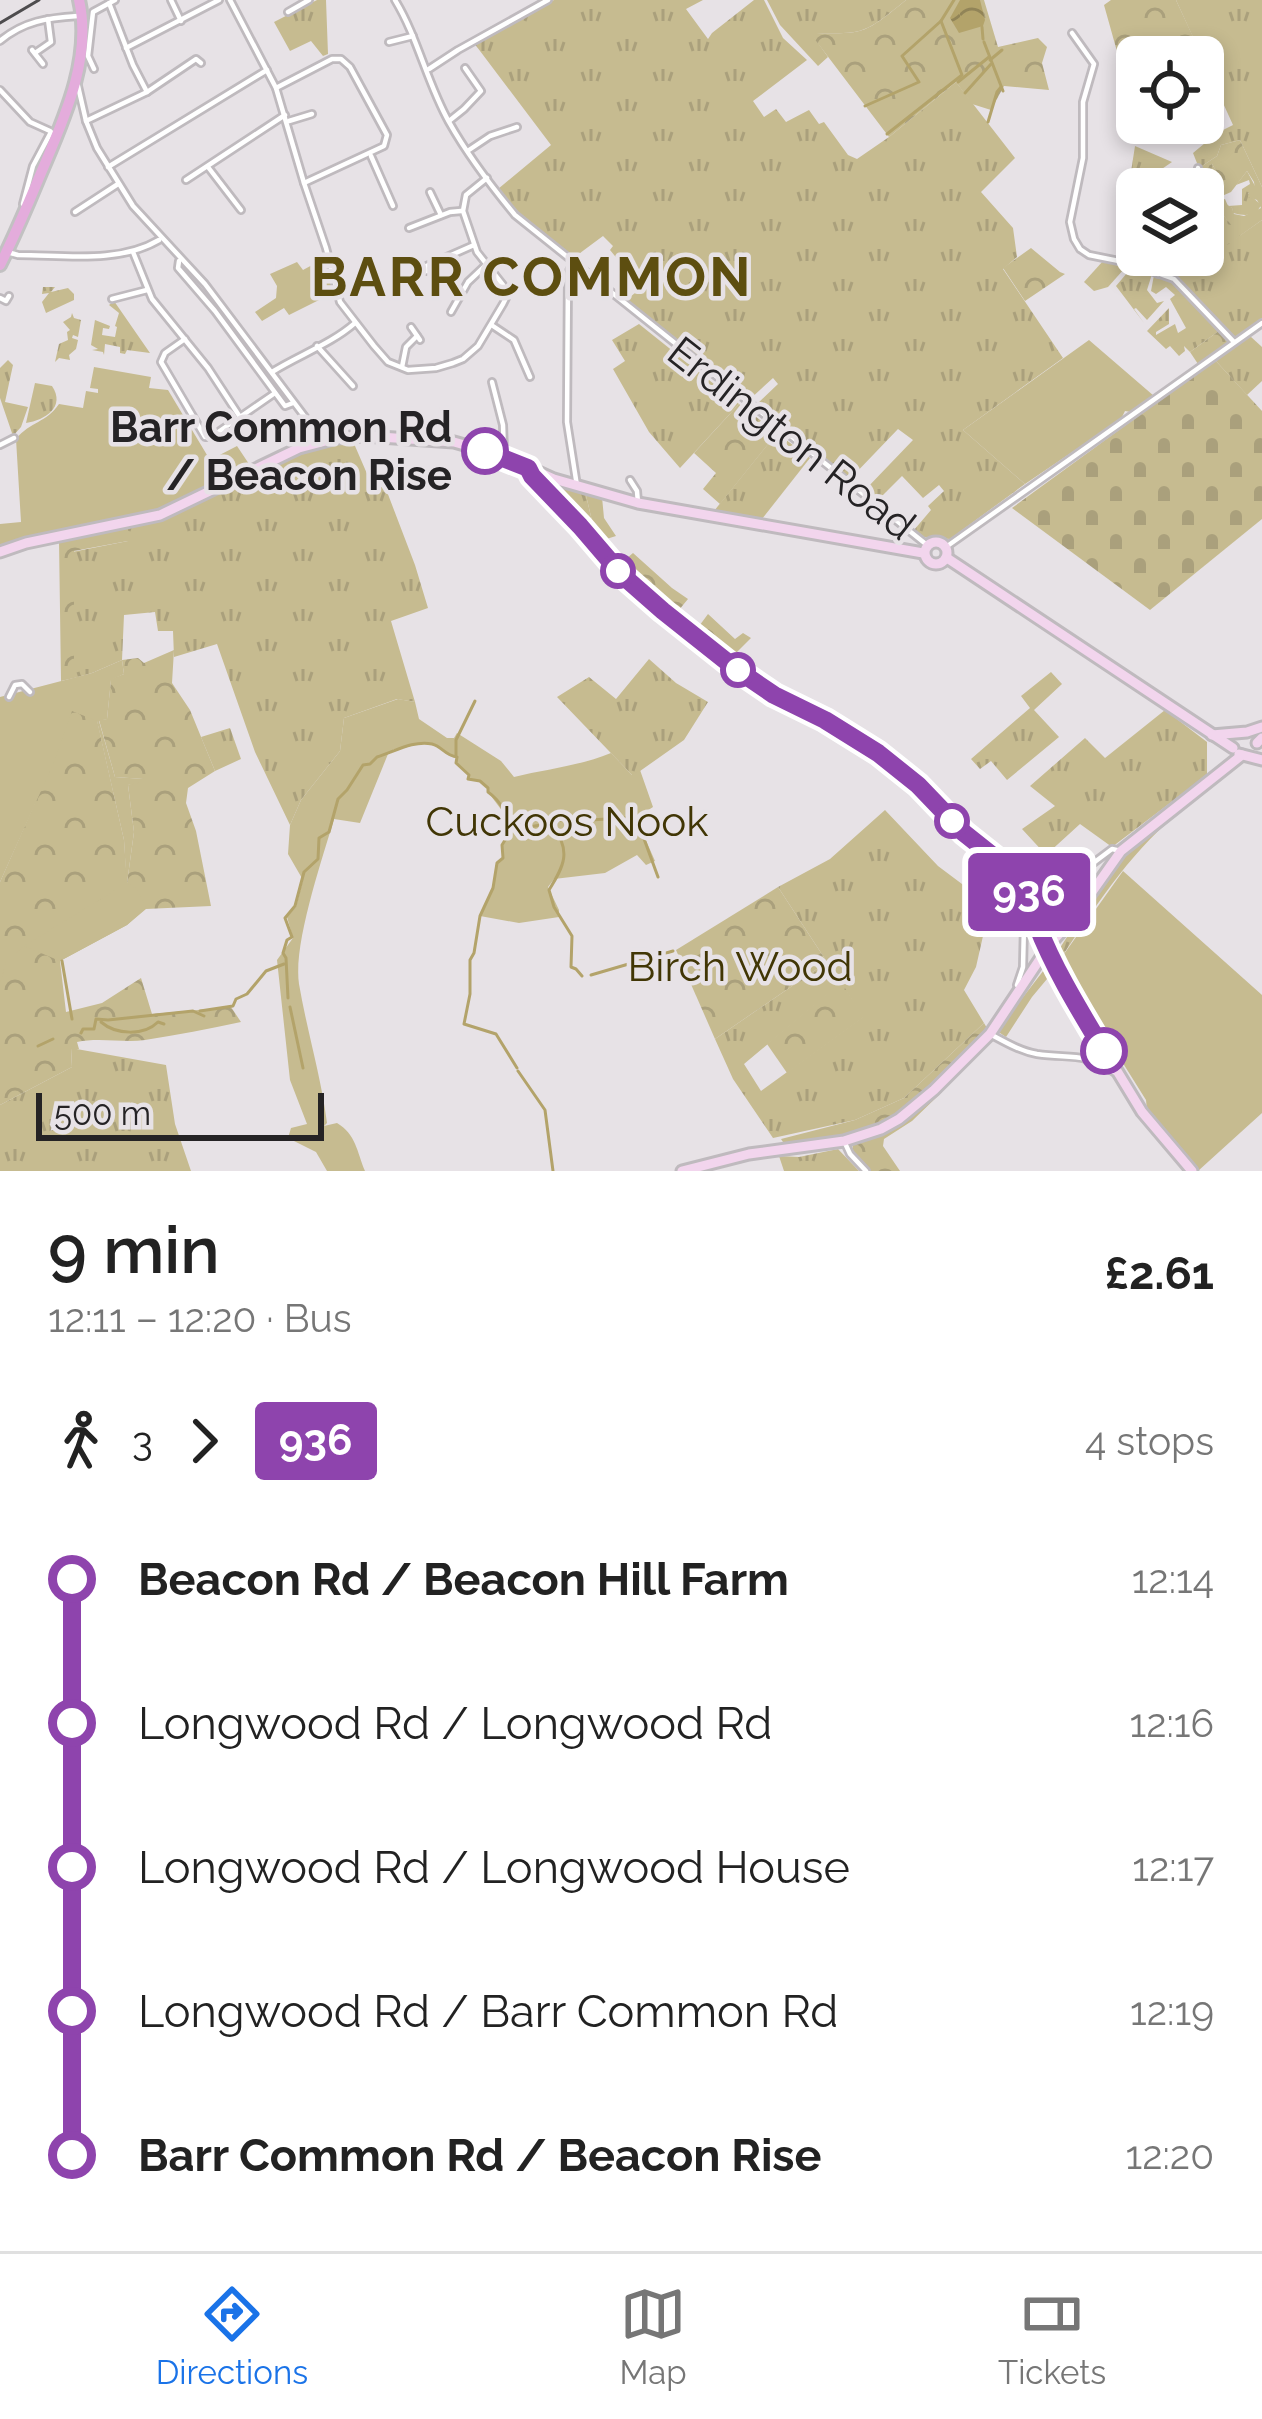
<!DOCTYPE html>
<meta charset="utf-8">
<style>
:root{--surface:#fff;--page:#f2f2f2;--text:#222;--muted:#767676;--line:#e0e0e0;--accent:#1a73e8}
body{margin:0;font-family:Raleway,sans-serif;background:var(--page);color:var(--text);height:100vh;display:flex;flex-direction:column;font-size:45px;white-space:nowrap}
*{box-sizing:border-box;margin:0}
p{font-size:39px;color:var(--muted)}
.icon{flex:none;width:66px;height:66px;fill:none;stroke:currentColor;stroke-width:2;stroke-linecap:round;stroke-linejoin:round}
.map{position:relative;height:1171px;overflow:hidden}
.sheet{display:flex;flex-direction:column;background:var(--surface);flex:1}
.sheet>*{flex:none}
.badge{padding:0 24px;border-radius:9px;font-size:42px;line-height:78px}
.tools{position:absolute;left:1116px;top:36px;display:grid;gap:24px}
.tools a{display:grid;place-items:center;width:108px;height:108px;border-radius:18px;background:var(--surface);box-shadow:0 6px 18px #0003;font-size:60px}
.scale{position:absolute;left:36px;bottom:30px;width:288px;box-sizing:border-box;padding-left:12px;border:6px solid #252325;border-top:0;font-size:33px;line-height:42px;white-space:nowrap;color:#252325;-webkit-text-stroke:9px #e7e2e6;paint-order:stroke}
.map>.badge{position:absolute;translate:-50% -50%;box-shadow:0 0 0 6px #fff}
.legs{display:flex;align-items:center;gap:18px;height:132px;padding:0 48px;font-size:39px}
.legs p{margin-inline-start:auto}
.head{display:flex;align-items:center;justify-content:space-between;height:204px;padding:0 48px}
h1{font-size:66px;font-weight:600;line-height:90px}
ul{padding:0 48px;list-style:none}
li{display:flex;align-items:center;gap:42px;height:144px;font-size:45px}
li i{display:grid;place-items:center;width:18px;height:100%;margin:0 15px;background:currentColor}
li i::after{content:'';width:30px;height:30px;margin:-15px;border:9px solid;border-radius:50%;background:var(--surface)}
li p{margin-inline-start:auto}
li:first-child i{background:linear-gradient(#0000 50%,currentColor 0)}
li:last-child i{background:linear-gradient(currentColor 50%,#0000 0)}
.tabs{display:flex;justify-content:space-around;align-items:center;height:168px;border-top:3px solid var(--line);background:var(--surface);font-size:33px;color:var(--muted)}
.tabs a{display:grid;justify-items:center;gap:6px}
.tabs .active{color:var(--accent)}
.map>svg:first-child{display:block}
.grass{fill:url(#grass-tufts);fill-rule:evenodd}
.forest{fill:url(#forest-crowns)}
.cemetery{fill:url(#cemetery-stones)}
.park{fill:#c6bb90}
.garden{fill:url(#garden-dots)}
.water{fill:url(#water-waves)}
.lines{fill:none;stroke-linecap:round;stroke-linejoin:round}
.stream{stroke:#b3a36a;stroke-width:3}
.street-casing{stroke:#bfbabe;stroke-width:10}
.secondary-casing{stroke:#bfbabe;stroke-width:15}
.primary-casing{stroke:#c2c1c2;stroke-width:16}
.street{stroke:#fff;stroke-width:4.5}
.secondary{stroke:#f2d5ed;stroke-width:9}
.primary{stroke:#e4acdc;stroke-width:10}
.rail{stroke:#4e4c4e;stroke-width:3}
.line-1-casing{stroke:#fff;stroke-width:27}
.line-1{stroke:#8e44ad;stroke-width:18}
.stop-1-dot{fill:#fff;stroke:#8e44ad;stroke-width:6}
.labels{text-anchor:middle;stroke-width:9;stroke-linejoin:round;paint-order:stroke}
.stop-label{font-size:42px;font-weight:bold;fill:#252325;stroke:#e7e2e6;text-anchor:end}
.street-label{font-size:42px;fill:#252325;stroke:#e7e2e6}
.park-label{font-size:42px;fill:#413605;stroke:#e7e2e6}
.district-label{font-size:54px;font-weight:bold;letter-spacing:3px;fill:#5d4e10;stroke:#e7e2e6}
</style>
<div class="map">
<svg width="1262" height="1171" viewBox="0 0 1262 1171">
<defs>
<pattern id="grass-tufts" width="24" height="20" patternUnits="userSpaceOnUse" patternTransform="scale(3)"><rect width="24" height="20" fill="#c6bb90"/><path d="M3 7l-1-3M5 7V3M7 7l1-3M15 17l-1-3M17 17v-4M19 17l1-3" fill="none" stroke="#aaa07c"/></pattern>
<pattern id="forest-crowns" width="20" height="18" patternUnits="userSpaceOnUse" patternTransform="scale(3)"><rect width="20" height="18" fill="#c6bb90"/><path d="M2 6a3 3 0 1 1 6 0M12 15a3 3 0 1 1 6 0" fill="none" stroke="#aaa07c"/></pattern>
<pattern id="cemetery-stones" width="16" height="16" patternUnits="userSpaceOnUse" patternTransform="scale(3)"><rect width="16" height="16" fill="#c6bb90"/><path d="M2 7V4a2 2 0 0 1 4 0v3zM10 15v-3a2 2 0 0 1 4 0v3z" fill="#aaa07c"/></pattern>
<pattern id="garden-dots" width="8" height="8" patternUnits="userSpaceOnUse" patternTransform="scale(3)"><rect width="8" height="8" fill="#c6bb90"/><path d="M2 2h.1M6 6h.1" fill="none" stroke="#aaa07c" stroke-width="1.8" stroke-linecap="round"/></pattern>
<pattern id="water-waves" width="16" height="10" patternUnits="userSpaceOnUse" patternTransform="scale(3)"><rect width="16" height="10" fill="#b3a36a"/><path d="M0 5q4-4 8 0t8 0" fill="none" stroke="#918457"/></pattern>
</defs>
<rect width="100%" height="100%" fill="#e7e2e6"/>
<g class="grass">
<polygon points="317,0 326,0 328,54 323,56 311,41 290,51 274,22"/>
<polygon points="554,0 703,0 686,9 708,39 712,33 754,0 764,0 783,38 807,60 753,101 764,117 776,109 786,122 809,110 819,124 824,122 848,155 857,159 889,137 956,82 1015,158 981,192 1013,228 1017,257 1003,269 1063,358 963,430 1025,484 950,539 924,537 914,530 931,510 928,506 944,491 939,485 923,498 902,476 878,500 865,490 913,440 898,429 850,479 756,405 778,384 773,378 749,400 624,302 641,288 610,250 613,246 603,236 572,259 528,223 498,189 551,145 474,43"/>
<path d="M767,0H906C864,34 866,34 811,33L828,57L818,66L780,25Z"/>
<polygon points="1176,0 1262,0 1262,187 1240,140 1221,145 1217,156 1202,166 1212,164 1226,187 1211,196 1208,191 1193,153 1217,133 1233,125"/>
<polygon points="1135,146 1172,162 1156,173 1163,179 1128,191"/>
<path d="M1247,171L1255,186V191L1248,193L1261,205C1256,217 1244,216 1233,213L1232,208L1218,201L1225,199L1228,206L1242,205V189L1250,184L1249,180L1236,185Z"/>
<polygon points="1262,220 1262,318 1234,338 1175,277 1178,272 1182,276"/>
<polygon points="1135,269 1152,274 1147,290 1157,303 1164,301 1147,320 1136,308 1134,309 1144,323 1116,286 1127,273"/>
<polygon points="1154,275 1179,284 1220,330 1190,352 1184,346 1185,351 1179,356 1170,346 1166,349 1147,331 1169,308 1169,324 1156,332 1156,335 1175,324 1178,333 1186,328 1170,299 1175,295 1166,287 1156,294 1151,291"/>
<polygon points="43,287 55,287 51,292 68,288 74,294 74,300 46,313 42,302 49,293 42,294"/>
<polygon points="114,301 150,353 127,350 125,354 120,353 120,347 105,344 104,355 103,352 92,350 98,349 91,345 95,320 110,326 109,329 103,328 102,335 115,337 117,327 115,326 119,313 109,305"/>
<polygon points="72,313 74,318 81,320 78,337 73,335 72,338 78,340 76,349 69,355 70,360 59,358 55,362 59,344 68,340 67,332 70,330 63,322 71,317"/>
<polygon points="639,324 739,404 680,468 649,432 613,369 625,361 612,340"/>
<polygon points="1250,336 1262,347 1262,381 1247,395 1215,360"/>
<polygon points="8,360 13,365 5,402 28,407 21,427 13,436 0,398 0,368"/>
<path d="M35,383L52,386C66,407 45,420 26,423Z"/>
<polygon points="777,433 810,458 762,519 714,511"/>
<polygon points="352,439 368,476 378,472 381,476 415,565 428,608 391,621 415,702 397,699 344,718 340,751 301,800 290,825 255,752 217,644 174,657 173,631 158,631 155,612 124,615 122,660 92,673 74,678 72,552 128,541 128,524 165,520 282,462 311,450"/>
<polygon points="535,476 585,491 597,542"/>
<polygon points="649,659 676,683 708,702 684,740 633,776 557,697 589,677 616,699"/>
<polygon points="1051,672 1062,684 1034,710 1059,737 1007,780 991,761 980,769 971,759 1030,708 1021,696"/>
<polygon points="1165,710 1207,742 1207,775 1112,847 1080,824 1046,855 1022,829 1055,806 1030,786 1085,738 1105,758"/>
<polygon points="230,728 241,759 215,771 201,737"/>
<path d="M885,810L938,866L990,905L976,967L964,990L984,1023L904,1098L855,1120L773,1138L733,1079L715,1039L827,962L778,887L830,859ZM841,983L863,1017L761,1091L744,1064Z"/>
<path d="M1175,816C1128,855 1093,910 1059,961L1056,954L1114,864L1128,850Z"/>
<polygon points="1047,966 1052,973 1032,997 1006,1037 997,1031"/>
<polygon points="71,1048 166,1065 175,1124 191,1171 0,1171 0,1105 72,1067"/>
<polygon points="838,1149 859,1171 784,1171 779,1156 799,1157"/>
</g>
<g class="forest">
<path d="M906,0H984L998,47L1038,38L1047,47L1042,63L1049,90L1004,86L991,110L972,104L956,82L889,137L810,33C865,34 863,35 906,0Z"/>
<path d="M1111,0H1176L1195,41L1174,55L1165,53C1150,60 1135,54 1118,55L1104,5Z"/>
<polygon points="1240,140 1262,187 1262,220 1213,255 1218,234 1230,224 1214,203 1222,201 1232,208 1234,214 1244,216 1261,208 1257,200 1248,197 1249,191 1255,190 1254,182 1247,171 1231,192 1213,200 1211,196 1225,186 1212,164 1203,169 1202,166 1217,156 1221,145"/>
<polygon points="1177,175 1182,187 1177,185 1176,189 1137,189 1137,231 1118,227 1122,210 1126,210 1128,191"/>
<polygon points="1031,248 1060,272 1065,274 1025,301 1003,268"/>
<polygon points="1220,330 1230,342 1198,364 1190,352"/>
<polygon points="739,404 777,433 720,504 703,489 716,473 694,453"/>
<polygon points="585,491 602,497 604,518 616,536 597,542"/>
<polygon points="128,524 128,541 74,551 74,678 61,681 59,540"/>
<polygon points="633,553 672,588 688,599 674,616 619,565"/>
<polygon points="708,614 735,639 743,633 751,638 730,659 694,633"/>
<path d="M174,650L172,683L190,710L215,771L188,788L186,803L196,831L211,906L146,909L127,925L60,961L66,1012L102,1003L141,978L152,1014L231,1007L241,1022C209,1029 177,1035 145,1040C123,1043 99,1037 77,1042L79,1049H71L72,1067L0,1105V882L53,762L71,710L97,720L124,840L127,883L134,832L128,785L143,779L115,777L99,720L107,719L111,679L124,674L122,660L138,658L144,663Z"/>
<polygon points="778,887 827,962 715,1039 676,950"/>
<polygon points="841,982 864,1017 787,1073 767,1044"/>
<path d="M984,1023L987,1028L979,1038C946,1072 914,1112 869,1129C842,1139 813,1141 785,1145L781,1139L855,1120L904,1098Z"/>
<polygon points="939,1090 942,1092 912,1121 884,1139 883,1146 900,1171 870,1171 852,1153 853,1142"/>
</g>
<polygon class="cemetery" points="1215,360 1262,411 1262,519 1150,610 1012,508"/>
<g class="park">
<polygon points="325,258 333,293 289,315 284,308 262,321 255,312 276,298 277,286 270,274 297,262 303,270"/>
<polygon points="1103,261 1125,268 1108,287 1094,291 1084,282"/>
<polygon points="1089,340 1154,396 1131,412 1125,411 1121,419 1025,484 963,430"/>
<path d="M94,367L151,377L149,388L168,390L210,460L237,446L251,467L159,512L0,547V524L21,522L16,439C31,421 46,423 59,404L83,408L86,391L98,393V389L90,388Z"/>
<polygon points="122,660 124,674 111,680 107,719 99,721 115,777 144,779 143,782 128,785 134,832 127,883 137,889 146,908 127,925 60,961 24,946 7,963 0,984 6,962 24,946 117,889 126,874 124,840 97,721 72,711 54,762 0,882 0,697 92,673"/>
<path d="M398,699L415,702L419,719L447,738H454L457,733L501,761L514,777C546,769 580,766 611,753L632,775L640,770L653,807L636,818L655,861L646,865L637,855L605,873L554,879L548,887L559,910V917L519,923L480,916L493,888L497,863L503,858L502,845L510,833L506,816L488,792V788L479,781L468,779V774L456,763V758C443,755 443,747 432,744C418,741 408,749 394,749L388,754L360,823L334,819C322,860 293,944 299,984C307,1031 321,1076 327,1123L324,1126L337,1123C356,1134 357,1152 365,1171H327L316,1152L288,1138L291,1128L307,1124L290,1080L277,960L293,938L287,917L296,907L303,880L288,854L290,825L301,800L340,751L344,718Z"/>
<polygon points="1123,871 1262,995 1262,1113 1198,1171 1147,1110 1146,1100 1059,961"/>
</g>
<polygon class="garden" points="1217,207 1240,236 1183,276 1187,267 1179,261 1173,261 1170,265 1173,267 1164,267 1179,255 1203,255 1209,241 1203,233 1203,227 1207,228 1209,225 1217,227 1221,219 1215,213"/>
<polygon class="water" points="960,0 980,0 985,20 983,26 959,33 950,18"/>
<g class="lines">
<g class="stream">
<polyline points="982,27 983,39"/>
<polyline points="984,42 1003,91"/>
<polyline points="990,60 1002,50"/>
<polyline points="958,82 989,57"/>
<polyline points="965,93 991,64"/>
<polyline points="865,106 919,82 902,56 941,21 954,0"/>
<polyline points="988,122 997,92 1001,87"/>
<polyline points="887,134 962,75 941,21"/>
<polyline points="456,755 456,740 475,701"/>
<polyline points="509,819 576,821 636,817 658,877"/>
<polyline points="510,832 502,845 503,858 497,863 493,888 480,916 474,953 470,960 470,994 464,1024 496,1034 517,1068"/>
<polyline points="62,961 72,1019"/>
<polyline points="591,975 673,951"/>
<path d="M288,998L286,958L283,953L287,940L292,937L285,918L295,906L304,872L318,859L319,838L329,832L338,799L347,790L363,765L370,764L377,757C394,752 413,740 432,744C443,747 444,755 457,757L456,763L469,775L468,779L480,781L488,788V792C501,801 509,817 510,832L515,829L548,824L552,825C572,851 564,866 549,890L554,907L572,936L571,967L576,969L582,976"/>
<polyline points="290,1007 303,1068"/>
<polyline points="200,1011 233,1006 236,999 247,994 266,971 284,964"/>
<path d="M101,1022C116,1035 144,1036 158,1022L164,1024"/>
<polyline points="81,1033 83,1029 94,1029 96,1019 108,1020 193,1011 204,1016"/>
<polyline points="38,1046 53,1039"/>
<polyline points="518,1071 545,1110 553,1171"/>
</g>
<defs>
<g id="street">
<polyline points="171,0 181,21"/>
<polyline points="230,0 276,88 304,183 326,248 340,302 374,346 388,362 408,370 436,368 453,363 463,359 478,346 503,304 506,298 503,285 477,252 463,211 466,195 487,178"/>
<path d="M395,0C418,38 427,83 449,122C467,154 491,186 515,215L927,545"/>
<polyline points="109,3 133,65 147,92"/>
<polyline points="288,12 309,0"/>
<polyline points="1072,33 1094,64 1083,102 1083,158 1070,222 1074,239 1080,249 1089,255 1129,263 1174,279 1234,342"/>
<path d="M0,41C24,21 47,18 78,16"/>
<polyline points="389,42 413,36"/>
<polyline points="126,48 219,0"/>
<polyline points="32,50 43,64"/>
<polyline points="35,53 51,42 48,19"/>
<polyline points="94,69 88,56 93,12 115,0"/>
<polyline points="429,69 458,50 548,0"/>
<polyline points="78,86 86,121 97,148 133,206 205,284 323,441"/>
<polyline points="276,88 332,59 341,59 350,67 387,135 384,146 304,183"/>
<polyline points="0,90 30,122 50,131"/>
<polyline points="86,121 147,92 196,59 201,63"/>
<polyline points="289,121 312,114"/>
<polyline points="449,121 464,109 481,91 465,68"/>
<polyline points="469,150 490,136 517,127"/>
<polyline points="371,156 393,206"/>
<polyline points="108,167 267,70"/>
<polyline points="208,167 241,210"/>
<polyline points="1198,168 1208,204 1203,219"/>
<polyline points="186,180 285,115"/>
<polyline points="430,192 441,215"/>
<polyline points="23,204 33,166 51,132"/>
<polyline points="75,212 118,184"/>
<polyline points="409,228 450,212 461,211"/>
<path d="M7,252L18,255C64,255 118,264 159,240"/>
<polyline points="133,252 152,299 208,368 240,417"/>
<polyline points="179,261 178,268 215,311 285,406 293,403"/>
<polyline points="572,265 568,273 567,422 577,486"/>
<polyline points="427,271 424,267 474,245"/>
<polyline points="1158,274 1163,263 1175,255"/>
<polyline points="0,298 6,301 9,296"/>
<polyline points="112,299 147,290"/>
<polyline points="451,312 468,282 486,265"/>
<polyline points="493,326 514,340 530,377"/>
<polyline points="411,327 420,340"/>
<polyline points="185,339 165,353 161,362 205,437 211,437 275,393"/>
<polyline points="317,346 353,386"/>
<polyline points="402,367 406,347 417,336"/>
<path d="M272,372C299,355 331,344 355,323"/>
<polyline points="492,382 503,425 504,453"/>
<polyline points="311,421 345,434"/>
<polyline points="0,445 14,438"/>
<polyline points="630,480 637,491 638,503"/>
<polyline points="946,547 1262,323"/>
<polyline points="9,697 15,685 22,684 30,692"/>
<polyline points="1080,873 1112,849 1121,851"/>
<polyline points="1017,985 1023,967 1024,925 1035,923"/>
<path d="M990,1034C1005,1042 1020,1051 1037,1054C1070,1059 1082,1051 1114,1072"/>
<polyline points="844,1141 850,1154 866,1171"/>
</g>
<g id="secondary">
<polyline points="528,468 528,472 580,526 622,575 663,611 774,695 825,720 878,753 918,785 964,833 1023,880 1028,890 1038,934 1054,967 1142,1112 1192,1171"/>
<circle cx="936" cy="553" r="11"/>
<polyline points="0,552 26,543 160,515 299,448 337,438 365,436 454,442 503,456 554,479 638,503 923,553"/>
<polyline points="947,558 1233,748"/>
<polyline points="1212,735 1247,732 1262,727"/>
<polyline points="1257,743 1262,738"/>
<polyline points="1239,754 1262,760"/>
<polyline points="1068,926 1121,851 1242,755"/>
<polyline points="682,1171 749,1154 844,1141 881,1129 899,1119 934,1090 990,1034 1050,944 1071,921"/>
</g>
<path id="primary" d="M0,265C14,237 26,209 38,180C61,125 93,61 79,0"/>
</defs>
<use href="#street" class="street-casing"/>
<use href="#secondary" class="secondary-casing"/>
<use href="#primary" class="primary-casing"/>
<use href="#street" class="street"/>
<use href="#secondary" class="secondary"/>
<use href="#primary" class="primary"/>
<polyline class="rail" points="0,23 39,0"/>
</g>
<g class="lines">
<defs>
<path id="line-1" d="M485,451L528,468L532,476L580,526L622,575L663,611L736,669L774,695L825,720L878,753L918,785L964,833L1023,880C1031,894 1031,910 1037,925C1054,969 1080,1011 1104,1051"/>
</defs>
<use href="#line-1" class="line-1-casing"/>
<use href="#line-1" class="line-1"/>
</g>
<g class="stop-1-dot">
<circle cx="485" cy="451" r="21"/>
<circle cx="618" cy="571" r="15"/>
<circle cx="738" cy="670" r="15"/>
<circle cx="952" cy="821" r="15"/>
<circle cx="1104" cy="1051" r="21"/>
</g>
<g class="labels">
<g class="stop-label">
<text x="452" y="442">Barr Common Rd<tspan x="452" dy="48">/ Beacon Rise</tspan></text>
</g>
<g class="street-label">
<text transform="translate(792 438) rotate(38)" y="15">Erdington Road</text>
</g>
<g class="park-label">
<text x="567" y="836">Cuckoos Nook</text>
<text x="740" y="981">Birch Wood</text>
</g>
<g class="district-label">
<text x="532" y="296">BARR COMMON</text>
</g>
</g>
</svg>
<div class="tools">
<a><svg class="icon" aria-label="locate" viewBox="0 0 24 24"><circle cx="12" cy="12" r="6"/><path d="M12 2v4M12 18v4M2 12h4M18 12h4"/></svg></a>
<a><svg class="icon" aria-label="layers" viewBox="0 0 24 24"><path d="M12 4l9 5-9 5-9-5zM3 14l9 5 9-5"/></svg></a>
</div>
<div class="scale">500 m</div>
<b class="badge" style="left:1029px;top:892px;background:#8e44ad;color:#fff">936</b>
</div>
<section class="sheet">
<div class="head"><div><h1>9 min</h1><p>12:11 – 12:20 · Bus</p></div><b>£2.61</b></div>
<div class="legs"><svg class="icon" aria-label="walk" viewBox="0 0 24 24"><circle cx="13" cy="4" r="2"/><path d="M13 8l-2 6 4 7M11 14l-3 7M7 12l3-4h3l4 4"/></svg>3<svg class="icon" aria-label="forward" viewBox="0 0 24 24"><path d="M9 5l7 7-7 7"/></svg><b class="badge" style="background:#8e44ad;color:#fff">936</b><p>4 stops</p></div>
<ul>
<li><i style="color:#8e44ad"></i><b>Beacon Rd / Beacon Hill Farm</b><p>12:14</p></li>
<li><i style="color:#8e44ad"></i><span>Longwood Rd / Longwood Rd</span><p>12:16</p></li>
<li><i style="color:#8e44ad"></i><span>Longwood Rd / Longwood House</span><p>12:17</p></li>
<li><i style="color:#8e44ad"></i><span>Longwood Rd / Barr Common Rd</span><p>12:19</p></li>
<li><i style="color:#8e44ad"></i><b>Barr Common Rd / Beacon Rise</b><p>12:20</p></li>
</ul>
</section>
<nav class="tabs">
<a class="active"><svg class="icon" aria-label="directions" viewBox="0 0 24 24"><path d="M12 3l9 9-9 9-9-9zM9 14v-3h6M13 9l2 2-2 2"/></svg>Directions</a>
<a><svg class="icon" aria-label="map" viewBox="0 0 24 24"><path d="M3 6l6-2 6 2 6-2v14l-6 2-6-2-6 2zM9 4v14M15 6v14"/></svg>Map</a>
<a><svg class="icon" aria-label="tickets" viewBox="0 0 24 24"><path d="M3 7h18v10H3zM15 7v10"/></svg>Tickets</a>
</nav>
